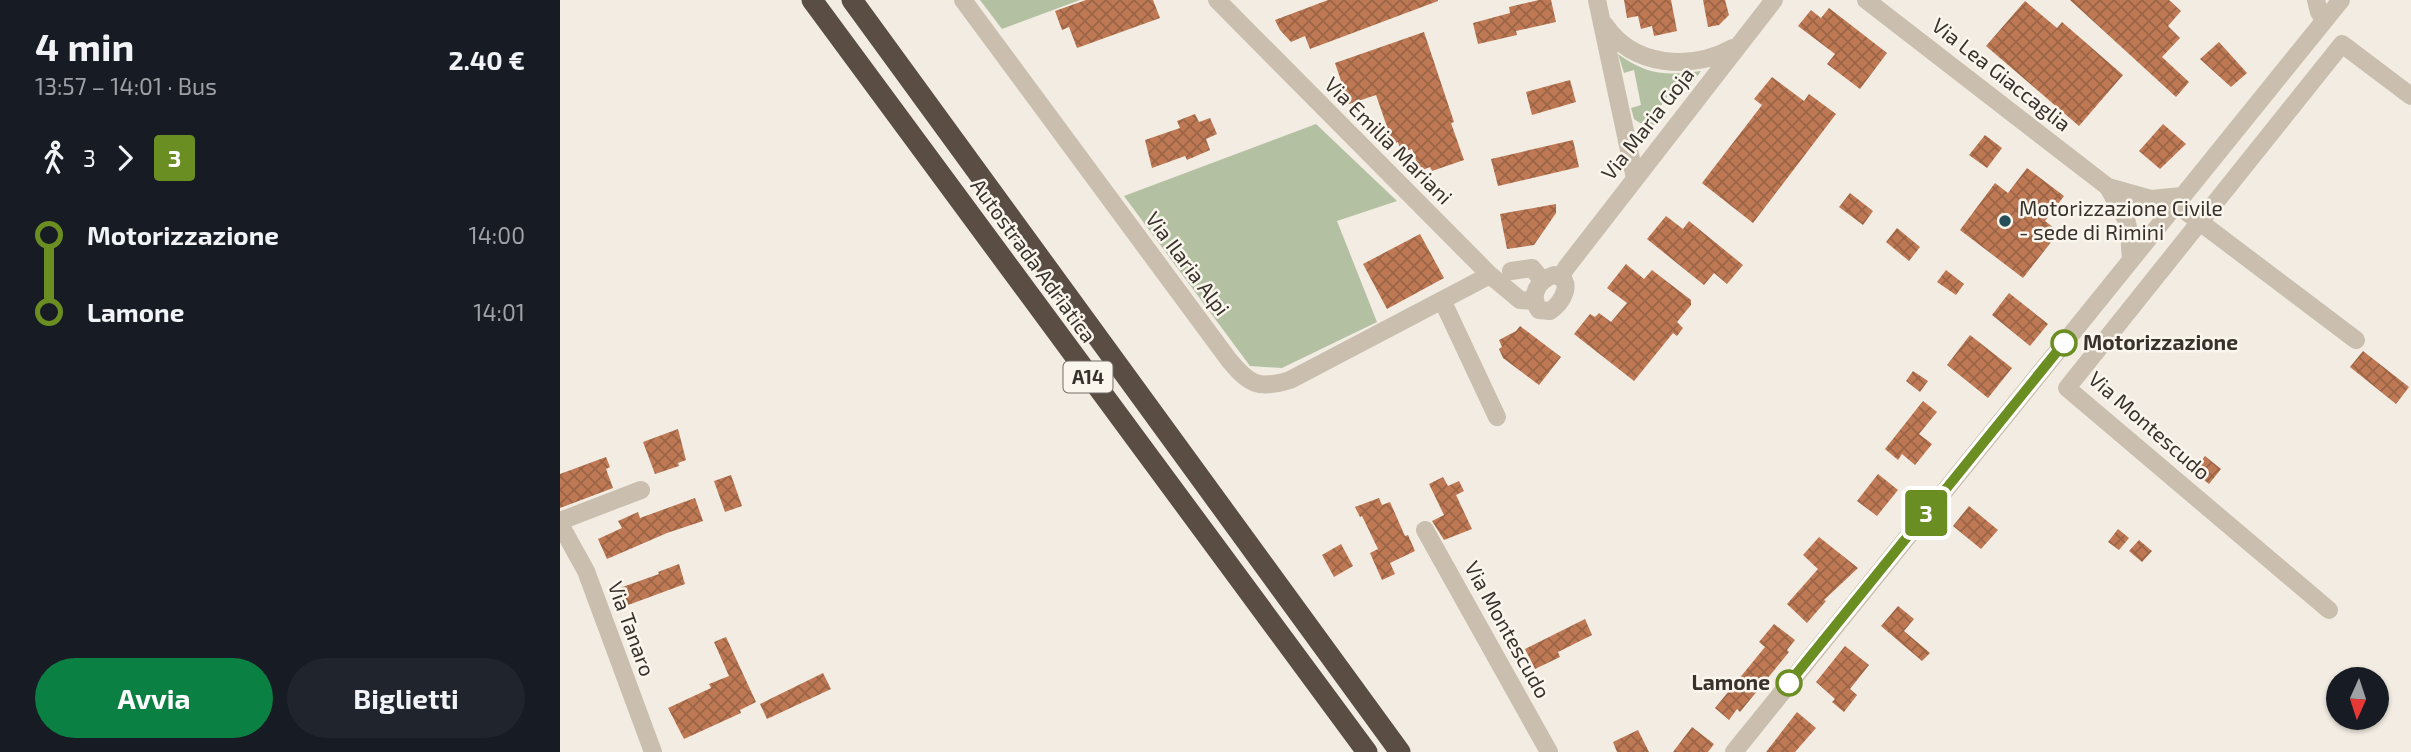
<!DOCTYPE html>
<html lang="it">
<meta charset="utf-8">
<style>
:root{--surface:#171b24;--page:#20242c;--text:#f1f3f6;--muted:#9ea1a6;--accent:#0b8043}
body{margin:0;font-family:"Exo 2",sans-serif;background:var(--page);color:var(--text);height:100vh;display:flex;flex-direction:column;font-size:26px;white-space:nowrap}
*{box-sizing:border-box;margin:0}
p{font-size:23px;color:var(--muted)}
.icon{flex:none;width:38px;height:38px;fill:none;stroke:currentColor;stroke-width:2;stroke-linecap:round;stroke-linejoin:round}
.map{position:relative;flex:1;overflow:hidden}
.side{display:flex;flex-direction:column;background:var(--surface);width:560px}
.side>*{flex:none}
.badge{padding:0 14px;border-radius:5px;font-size:24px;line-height:46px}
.needle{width:46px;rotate:183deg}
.tools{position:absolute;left:1766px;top:667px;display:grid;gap:14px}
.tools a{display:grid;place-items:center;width:63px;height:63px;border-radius:50%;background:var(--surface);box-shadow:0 2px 5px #0004;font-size:35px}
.map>.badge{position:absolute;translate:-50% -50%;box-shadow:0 0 0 4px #fff}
.legs{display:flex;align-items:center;gap:10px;height:77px;padding:0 35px;font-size:23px}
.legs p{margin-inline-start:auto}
.overview{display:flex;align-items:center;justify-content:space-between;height:119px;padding:0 35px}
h1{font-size:38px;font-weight:700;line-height:52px}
.button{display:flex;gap:14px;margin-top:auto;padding:14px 35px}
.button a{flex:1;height:80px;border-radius:42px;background:var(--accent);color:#fff;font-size:28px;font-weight:700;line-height:80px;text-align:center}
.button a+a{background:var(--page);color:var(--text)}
ul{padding:0 35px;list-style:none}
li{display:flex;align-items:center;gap:24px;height:77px;font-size:26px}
li i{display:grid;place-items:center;width:10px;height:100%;margin:0 9px;background:currentColor}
li i::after{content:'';width:18px;height:18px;margin:-9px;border:5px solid;border-radius:50%;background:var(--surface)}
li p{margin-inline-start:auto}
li:first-child i{background:linear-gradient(#0000 50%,currentColor 0)}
li:last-child i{background:linear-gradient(currentColor 50%,#0000 0)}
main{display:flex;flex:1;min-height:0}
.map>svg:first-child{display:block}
.grass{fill:#b3c1a2}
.building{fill:url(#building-cross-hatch)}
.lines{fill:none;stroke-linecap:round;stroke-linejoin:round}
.minor{stroke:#cabeae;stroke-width:18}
.highway{stroke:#5a4d44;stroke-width:21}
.line-1-casing{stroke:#fff;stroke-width:16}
.line-1{stroke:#6b8e23;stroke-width:10}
.poi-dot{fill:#244f59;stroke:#faf6ee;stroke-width:2.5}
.stop-1-dot{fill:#fff;stroke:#6b8e23;stroke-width:3.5}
.labels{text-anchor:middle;stroke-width:5;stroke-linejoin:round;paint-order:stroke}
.shield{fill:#faf6ee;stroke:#736d66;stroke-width:2}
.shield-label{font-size:19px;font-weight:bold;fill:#39322c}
.street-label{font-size:21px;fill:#39322c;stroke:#faf6ee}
.poi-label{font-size:21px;fill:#39322c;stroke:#faf6ee;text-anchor:start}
.stop-label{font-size:21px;font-weight:bold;fill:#39322c;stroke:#faf6ee;text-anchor:start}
</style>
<main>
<section class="side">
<div class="overview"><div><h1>4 min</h1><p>13:57 – 14:01 · Bus</p></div><b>2.40 €</b></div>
<div class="legs"><svg class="icon" aria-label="walk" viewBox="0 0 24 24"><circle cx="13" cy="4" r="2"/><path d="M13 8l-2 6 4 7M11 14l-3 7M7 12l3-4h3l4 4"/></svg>3<svg class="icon" aria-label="forward" viewBox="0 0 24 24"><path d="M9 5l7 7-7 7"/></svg><b class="badge" style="background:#6b8e23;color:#fff">3</b></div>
<ul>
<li><i style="color:#6b8e23"></i><b>Motorizzazione</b><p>14:00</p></li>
<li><i style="color:#6b8e23"></i><b>Lamone</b><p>14:01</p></li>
</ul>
<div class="button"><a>Avvia</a><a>Biglietti</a></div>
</section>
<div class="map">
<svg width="1851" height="752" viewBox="0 0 1851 752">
<defs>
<pattern id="building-cross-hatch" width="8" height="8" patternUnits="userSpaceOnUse" patternTransform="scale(1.75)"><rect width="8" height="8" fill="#be7954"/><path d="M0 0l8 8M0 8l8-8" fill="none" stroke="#9b6446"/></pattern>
</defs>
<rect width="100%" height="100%" fill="#f2ece2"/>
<g class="grass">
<polygon points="420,0 520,0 442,29"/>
<path d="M1058,54C1087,75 1106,76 1141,71L1127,90L1118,82L1097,111L1105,118C1095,128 1085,127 1074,119L1071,108L1081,105L1074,70L1064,73Z"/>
<polygon points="756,124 837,201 777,221 817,322 722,368 690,366 564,196"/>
</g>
<g class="building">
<polygon points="526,0 593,0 600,18 517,48 509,27 502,30 495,11"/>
<polygon points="768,0 878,0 878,1 750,49 745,36 731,42 720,30 715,20"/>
<polygon points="979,0 991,0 996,22 956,31 957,35 918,44 913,23 950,13 949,7"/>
<polygon points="1064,0 1111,0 1117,31 1094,36 1092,26 1081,29 1078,16 1067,18"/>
<polygon points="1143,0 1165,0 1169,15 1159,25 1148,27"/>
<polygon points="1510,0 1609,0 1621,11 1608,26 1620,38 1602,57 1629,82 1616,97"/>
<polygon points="1465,1 1497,28 1502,22 1563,75 1519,126 1426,46"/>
<polygon points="1269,8 1327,53 1300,89 1267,64 1275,54 1238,26 1251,10 1261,18"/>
<polygon points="864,32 894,122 891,123 904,160 872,171 870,167 860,171 852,149 841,152 838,142 833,144 816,95 789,104 775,63"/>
<polygon points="1659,42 1687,73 1671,87 1640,59"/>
<polygon points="1212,77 1244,101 1249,94 1276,114 1193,223 1142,183 1202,105 1194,99"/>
<polygon points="1010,80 1016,102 972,115 966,92"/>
<polygon points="635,114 639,122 650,118 657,134 646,139 650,150 627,160 625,156 592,168 585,140 620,128 617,121"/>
<polygon points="1603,124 1626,144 1600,169 1579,151"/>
<polygon points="1425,135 1442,148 1427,168 1409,155"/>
<polygon points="1013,140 1019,167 938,186 931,159"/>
<polygon points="1467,168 1504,196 1485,221 1499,232 1463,278 1400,230 1435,183 1448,193"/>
<polygon points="1290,193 1313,211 1303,225 1279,207"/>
<polygon points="996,204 996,213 974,245 947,249 940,214"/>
<polygon points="1106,216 1123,229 1129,221 1183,265 1167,284 1154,273 1144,285 1087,239"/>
<polygon points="1337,228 1360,247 1349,261 1326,242"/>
<polygon points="860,234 884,278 827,309 803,264"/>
<polygon points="1066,264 1084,279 1092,270 1131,300 1131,305 1117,322 1123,328 1117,336 1113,333 1074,381 1014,334 1030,314 1035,317 1039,313 1051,322 1067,303 1047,288"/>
<polygon points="1386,270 1404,284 1396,295 1377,282"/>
<polygon points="1449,293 1488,324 1470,346 1432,315"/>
<polygon points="960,326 1001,357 979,385 943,358 939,349 942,347 939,340 956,331"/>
<polygon points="1410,335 1452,368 1428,398 1387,365"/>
<polygon points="1803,351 1849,387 1836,404 1790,367"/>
<polygon points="1353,371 1368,381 1360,392 1346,381"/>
<polygon points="1363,401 1377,412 1359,434 1372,444 1355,465 1342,454 1338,460 1325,449"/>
<polygon points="118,429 126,460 118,463 119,466 95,474 83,442"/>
<polygon points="1645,456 1661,469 1649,484 1633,471"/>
<polygon points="46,457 50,467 46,469 53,488 0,508 0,474"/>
<polygon points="1318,474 1338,490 1317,516 1297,501"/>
<polygon points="171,475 182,506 165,512 154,481"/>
<polygon points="883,477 888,486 899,481 904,491 896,495 912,529 884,540 872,521 884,515 869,484"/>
<polygon points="135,498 143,521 107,533 47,559 38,539 62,528 58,521 78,512 80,518"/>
<polygon points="819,498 822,505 830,502 845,536 848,535 855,551 830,563 835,574 822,580 810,553 818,549 802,516 800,517 795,507"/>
<polygon points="1409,506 1438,530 1421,549 1393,526"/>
<polygon points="1558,529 1569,538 1559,550 1548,542"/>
<polygon points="1259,537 1298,568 1264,600 1266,601 1247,623 1227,604 1258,569 1243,555"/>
<polygon points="1579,540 1592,551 1582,562 1569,551"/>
<polygon points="781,544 793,566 774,577 762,555"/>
<polygon points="119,564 125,584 60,608 54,590 99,574 98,572"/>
<polygon points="1338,606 1354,619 1344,631 1370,653 1362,661 1321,626"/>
<polygon points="1025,619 1032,635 998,652 1000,657 975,669 965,649"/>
<polygon points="1214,624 1235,640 1227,650 1229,652 1180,712 1177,709 1169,720 1155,708 1205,647 1199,642"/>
<polygon points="166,637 196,702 180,710 181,713 124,739 108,708 151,688 149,684 169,676 154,642"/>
<polygon points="1285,646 1309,665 1290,689 1297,695 1284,712 1272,702 1275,699 1256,682"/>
<polygon points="263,673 271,689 207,719 200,704"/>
<polygon points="1237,712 1256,728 1235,752 1206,752"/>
<polygon points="1132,727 1154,744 1148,752 1113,752"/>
<polygon points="1078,730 1089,752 1057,752 1053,742"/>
</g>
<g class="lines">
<g class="minor">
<path d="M403,0L669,360C689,384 698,390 730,380L930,275"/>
<polyline points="657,0 930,275 960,300 974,301"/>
<polyline points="1037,0 1075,178"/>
<polyline points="1306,0 1548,187 1591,199 1622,196"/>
<polyline points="1756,0 1759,12 1764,20"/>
<path d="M1045,25C1073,67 1131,71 1173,48"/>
<polyline points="1548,187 1566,219 1569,231 1571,260"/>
<polyline points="1616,204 1796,340"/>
<polyline points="951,271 972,268 982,280"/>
<path d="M994,275C1016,279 1002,304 990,311L979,310C969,295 978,280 994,275Z"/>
<polyline points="1001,277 1006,268 1214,0"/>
<polyline points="883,302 937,417"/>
<polyline points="0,521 81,490"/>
<polyline points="0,524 26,571 93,752"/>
<polyline points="865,530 989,752"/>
<polyline points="1769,610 1507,388 1782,44 1851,96"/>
<polyline points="1174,752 1781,0"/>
</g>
<g class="highway">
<polyline points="252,0 807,752"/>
<polyline points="292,0 840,752"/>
</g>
</g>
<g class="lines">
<defs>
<polyline id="line-1" points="1229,683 1504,343"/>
</defs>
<use href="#line-1" class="line-1-casing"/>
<use href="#line-1" class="line-1"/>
</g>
<circle class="poi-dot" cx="1445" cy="221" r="7"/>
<g class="stop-1-dot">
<circle cx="1504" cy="343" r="12"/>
<circle cx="1229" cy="683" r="12"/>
</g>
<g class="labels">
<rect class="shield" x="503.5" y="361.5" width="49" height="31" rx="5"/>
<g class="shield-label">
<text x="528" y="384">A14</text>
</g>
<g class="street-label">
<text transform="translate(1441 75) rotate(38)" y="7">Via Lea Giaccaglia</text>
<text transform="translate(1088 124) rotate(-52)" y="7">Via Maria Goja</text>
<text transform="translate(828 141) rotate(45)" y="7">Via Emilia Mariani</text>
<text transform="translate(473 261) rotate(54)" y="7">Autostrada Adriatica</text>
<text transform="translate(627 264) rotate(53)" y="7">Via Ilaria Alpi</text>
<text transform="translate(1589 426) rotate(41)" y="7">Via Montescudo</text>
<text transform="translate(71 629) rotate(70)" y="7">Via Tanaro</text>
<text transform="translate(947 630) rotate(61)" y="7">Via Montescudo</text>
</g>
<g class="poi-label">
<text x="1459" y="216">Motorizzazione Civile<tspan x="1459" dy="24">- sede di Rimini</tspan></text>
</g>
<g class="stop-label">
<text x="1523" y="350">Motorizzazione</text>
<text x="1210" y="690" text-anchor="end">Lamone</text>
</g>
</g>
</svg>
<div class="tools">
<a><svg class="needle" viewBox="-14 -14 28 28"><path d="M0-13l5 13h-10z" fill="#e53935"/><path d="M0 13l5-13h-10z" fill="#9ea1a6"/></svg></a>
</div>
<b class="badge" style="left:1366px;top:513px;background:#6b8e23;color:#fff">3</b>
</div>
</main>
